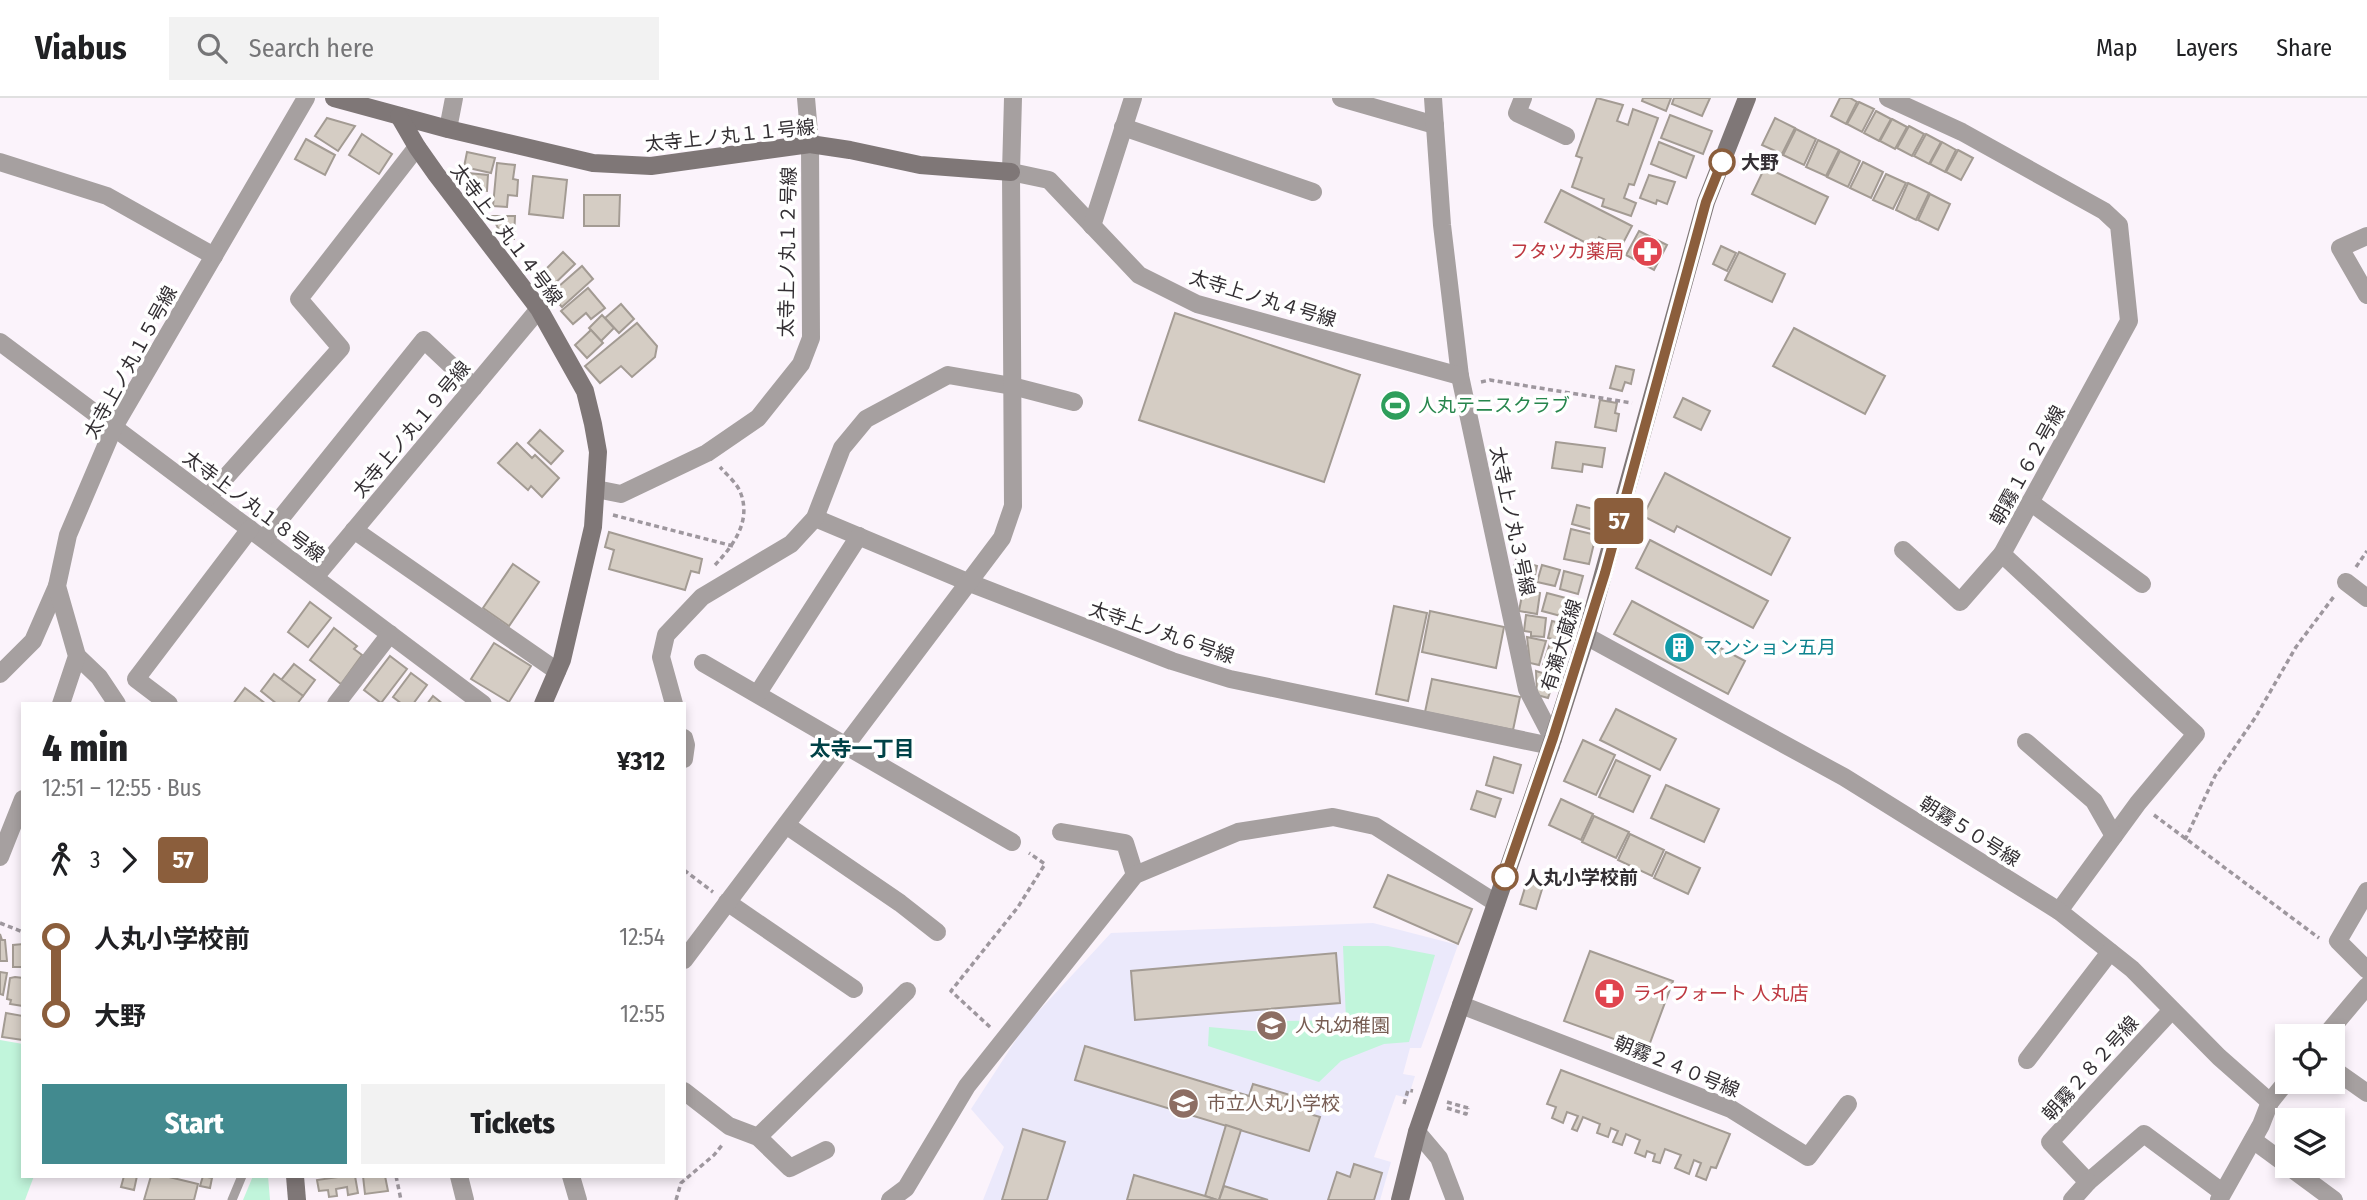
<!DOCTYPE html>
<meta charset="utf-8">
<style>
:root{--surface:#fff;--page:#f2f2f2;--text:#202124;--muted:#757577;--line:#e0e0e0;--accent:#428a8f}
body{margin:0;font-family:"Fira Sans Condensed","Noto Sans JP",sans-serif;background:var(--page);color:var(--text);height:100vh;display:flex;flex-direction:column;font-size:26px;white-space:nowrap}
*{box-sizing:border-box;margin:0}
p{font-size:23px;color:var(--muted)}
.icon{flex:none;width:38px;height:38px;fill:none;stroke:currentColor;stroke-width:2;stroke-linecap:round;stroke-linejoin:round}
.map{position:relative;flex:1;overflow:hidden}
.panel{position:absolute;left:21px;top:604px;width:665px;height:476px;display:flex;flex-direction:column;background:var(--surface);border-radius:0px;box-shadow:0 4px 10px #0003}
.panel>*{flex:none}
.badge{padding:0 14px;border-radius:5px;font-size:24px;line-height:46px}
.buttons{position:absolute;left:2275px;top:926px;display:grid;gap:14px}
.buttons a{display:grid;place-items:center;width:70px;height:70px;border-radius:0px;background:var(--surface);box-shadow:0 4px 10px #0003;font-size:35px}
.map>.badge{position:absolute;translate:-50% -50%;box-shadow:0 0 0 4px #fff}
.legs{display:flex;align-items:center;gap:10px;height:77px;padding:0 21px;font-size:23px}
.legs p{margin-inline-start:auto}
.overview{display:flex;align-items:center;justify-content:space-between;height:119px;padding:0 21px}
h1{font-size:38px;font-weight:800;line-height:52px}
.button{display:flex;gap:14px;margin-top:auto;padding:14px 21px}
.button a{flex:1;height:80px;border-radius:0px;background:var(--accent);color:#fff;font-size:28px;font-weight:800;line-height:80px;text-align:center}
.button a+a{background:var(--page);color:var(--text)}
ul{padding:0 21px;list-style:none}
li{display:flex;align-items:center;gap:24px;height:77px;font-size:26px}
li i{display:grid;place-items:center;width:10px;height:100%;margin:0 9px;background:currentColor}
li i::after{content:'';width:18px;height:18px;margin:-9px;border:5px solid;border-radius:50%;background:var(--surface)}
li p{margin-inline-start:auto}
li:first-child i{background:linear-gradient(#0000 50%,currentColor 0)}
li:last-child i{background:linear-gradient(currentColor 50%,#0000 0)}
header{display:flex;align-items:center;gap:42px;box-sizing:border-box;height:98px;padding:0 35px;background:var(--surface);border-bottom:2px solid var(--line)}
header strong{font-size:33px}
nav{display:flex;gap:38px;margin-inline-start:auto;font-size:24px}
.search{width:490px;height:63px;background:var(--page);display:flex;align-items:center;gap:18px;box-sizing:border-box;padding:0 24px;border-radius:0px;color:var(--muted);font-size:26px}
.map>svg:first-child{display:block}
.education{fill:#ebe9fb}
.green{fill:#c1f5db}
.building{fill:#d5cdc4;stroke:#a39b93;stroke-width:2}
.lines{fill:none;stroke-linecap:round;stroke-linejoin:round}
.path{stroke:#9e979e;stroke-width:3.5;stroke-dasharray:5 3.5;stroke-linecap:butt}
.lane{stroke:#a6a0a0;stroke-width:9}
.street{stroke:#a6a0a0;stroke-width:18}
.secondary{stroke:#7f7777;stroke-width:18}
.line-1-casing{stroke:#fff;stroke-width:16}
.line-1{stroke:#8b5e3c;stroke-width:10}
.stop-1-dot{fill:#fff;stroke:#8b5e3c;stroke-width:3.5}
.labels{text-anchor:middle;stroke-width:7;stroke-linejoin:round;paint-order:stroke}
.street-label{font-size:19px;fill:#332f33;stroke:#fff}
.stop-label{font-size:19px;font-weight:bold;fill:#332f33;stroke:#fff;text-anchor:start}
.health-label{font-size:19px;fill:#be3a42;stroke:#fff;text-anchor:end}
.leisure-label{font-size:19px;fill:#27864d;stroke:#fff;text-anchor:start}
.culture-label{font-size:19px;fill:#0d838f;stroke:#fff;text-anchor:start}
.education-label{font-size:19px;fill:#785e54;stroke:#fff;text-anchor:start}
.neighbourhood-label{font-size:21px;font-weight:bold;fill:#004247;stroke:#fff}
</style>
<header>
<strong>Viabus</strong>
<div class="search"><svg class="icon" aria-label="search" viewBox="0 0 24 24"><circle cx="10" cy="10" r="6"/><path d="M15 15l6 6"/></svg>Search here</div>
<nav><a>Map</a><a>Layers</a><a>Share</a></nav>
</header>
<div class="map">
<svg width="2367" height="1102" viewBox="0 0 2367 1102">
<rect width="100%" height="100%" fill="#fbf3fb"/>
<polygon class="education" points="1373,825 1458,847 1421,950 1410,950 1403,976 1415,978 1408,1000 1396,997 1374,1059 1391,1064 1380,1102 983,1102 1004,1049 971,1011 1025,928 1111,835"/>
<g class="green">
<polygon points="1343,848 1388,848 1435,857 1409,944 1384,946 1341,963 1319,984 1208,948 1209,929 1285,936 1285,923 1346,922"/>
<polygon points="0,942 23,946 23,1078 34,1078 25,1102 0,1102"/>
<polygon points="253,1078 268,1078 270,1102 243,1102"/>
</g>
<g class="building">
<polygon points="1597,0 1623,7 1617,23 1628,27 1633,11 1658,20 1634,87 1629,86 1624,100 1636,105 1631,118 1602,108 1604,101 1572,89 1582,60 1576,58"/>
<polygon points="1643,0 1671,0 1666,13 1642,3"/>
<polygon points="1674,0 1710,0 1702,18 1672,6"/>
<polygon points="1840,0 1850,0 1857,4 1846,26 1831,18"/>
<polygon points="1859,4 1874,11 1862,34 1847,26"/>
<polygon points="1876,13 1891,21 1879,43 1864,35"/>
<polygon points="1670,17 1712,33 1703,56 1661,40"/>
<polygon points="327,20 355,28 338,53 315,38"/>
<polygon points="1775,20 1795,30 1782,56 1762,47"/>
<polygon points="1892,21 1907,29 1895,51 1880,43"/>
<polygon points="1909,28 1924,36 1912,58 1897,50"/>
<polygon points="1796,31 1816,41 1804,67 1783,57"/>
<polygon points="362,36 392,56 379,76 349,57"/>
<polygon points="1926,36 1941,44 1929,66 1914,58"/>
<polygon points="306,41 335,57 325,77 295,61"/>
<polygon points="1818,42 1839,52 1826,78 1806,69"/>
<polygon points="1659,44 1694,58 1686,80 1651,66"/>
<polygon points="1942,44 1956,52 1945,74 1930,66"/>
<polygon points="1958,52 1973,60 1961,82 1946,74"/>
<polygon points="1840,53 1860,63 1848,89 1827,79"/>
<polygon points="467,54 495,60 491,75 464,69"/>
<polygon points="1863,64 1883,74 1871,100 1850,90"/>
<polygon points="497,65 515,67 513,81 518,82 517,98 508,97 507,109 493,108"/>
<polygon points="1765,69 1828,99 1815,126 1752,96"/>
<polygon points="468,75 488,77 487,93 467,91"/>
<polygon points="1886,76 1906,85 1893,111 1873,102"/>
<polygon points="1649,77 1675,84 1667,106 1657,102 1656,106 1640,100"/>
<polygon points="533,78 567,82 563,120 529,116"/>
<polygon points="1908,85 1929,95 1916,122 1896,112"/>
<polygon points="1561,92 1632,128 1621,149 1599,139 1594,149 1545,124"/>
<polygon points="1930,96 1950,106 1938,132 1918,122"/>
<polygon points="584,97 620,97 619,128 584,128"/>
<polygon points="492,118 515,118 514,141 503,140"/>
<polygon points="1639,133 1667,147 1654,172 1626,157"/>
<polygon points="1721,148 1736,155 1727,173 1713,166"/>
<polygon points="563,154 575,166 546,194 535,182"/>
<polygon points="1739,154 1785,176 1772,204 1725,182"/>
<polygon points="582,168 593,181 562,209 550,196"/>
<polygon points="588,190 605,210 591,221 586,215 573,226 561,213"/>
<polygon points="621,206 634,221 619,235 605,220"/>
<polygon points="1175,215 1360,277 1324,384 1139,322"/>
<polygon points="602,217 614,230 601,243 589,230"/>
<polygon points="637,225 657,248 655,259 632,279 621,268 600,285 585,268"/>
<polygon points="1794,230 1885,278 1865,316 1773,268"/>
<polygon points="591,232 603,245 587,260 575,247"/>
<polygon points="1616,268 1634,272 1631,286 1625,284 1622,293 1610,290"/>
<polygon points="1683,300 1710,313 1701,332 1674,319"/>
<polygon points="1600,302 1617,305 1615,315 1619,316 1616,333 1595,329"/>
<polygon points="540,332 563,353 551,366 528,345"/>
<polygon points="1556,344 1605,350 1602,369 1583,366 1582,374 1552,370"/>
<polygon points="517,345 532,360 535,357 559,380 542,399 531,388 528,392 498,365"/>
<polygon points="1665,375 1790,440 1771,477 1677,428 1674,434 1643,418"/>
<polygon points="1577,407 1602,413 1597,433 1572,426"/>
<polygon points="1571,431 1596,437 1589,466 1564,461"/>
<polygon points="609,434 702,461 699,475 691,473 685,492 609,471 614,452 605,449"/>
<polygon points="1650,442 1768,503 1753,530 1636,470"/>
<polygon points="1516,462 1537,468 1534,482 1512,476"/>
<polygon points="513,466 539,484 509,528 483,510"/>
<polygon points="1542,467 1560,472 1555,488 1537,484"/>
<polygon points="1564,473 1583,478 1578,496 1560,491"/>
<polygon points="1523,492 1540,495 1537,516 1519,513"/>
<polygon points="1547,495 1577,503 1572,521 1542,513"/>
<polygon points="1632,503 1745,563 1728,596 1614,536"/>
<polygon points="310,504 331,520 308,549 288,534"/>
<polygon points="1394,508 1427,515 1408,603 1376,596"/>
<polygon points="1430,513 1504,529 1496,570 1422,554"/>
<polygon points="1526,517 1546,520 1544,539 1531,538 1531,534 1524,533"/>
<polygon points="1552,523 1569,527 1565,544 1548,540"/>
<polygon points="334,530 357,548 354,551 362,557 341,586 310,562"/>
<polygon points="1527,539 1546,543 1539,567 1530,565"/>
<polygon points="494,545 531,568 509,604 471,581"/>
<polygon points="1550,545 1564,549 1557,572 1543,567"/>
<polygon points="390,558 407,571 381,605 364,592"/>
<polygon points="294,566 315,582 303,598 281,582"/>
<polygon points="1536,573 1555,579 1548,600 1537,597"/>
<polygon points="411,575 427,587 413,606 402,606 393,599"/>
<polygon points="274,576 303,598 297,606 277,606 261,593"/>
<polygon points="1432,581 1520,599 1513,632 1425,614"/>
<polygon points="245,590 266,606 233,606"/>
<polygon points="433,598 443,606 427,606"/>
<polygon points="1616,611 1676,641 1660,672 1600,642"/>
<polygon points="1583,642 1615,657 1596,697 1564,683"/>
<polygon points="1494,659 1521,667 1513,695 1486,687"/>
<polygon points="1616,662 1650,678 1633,714 1599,699"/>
<polygon points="1666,687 1719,711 1704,744 1651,720"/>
<polygon points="1477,693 1501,701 1495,719 1471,711"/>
<polygon points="1561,701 1593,716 1581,742 1549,727"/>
<polygon points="1594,718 1629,734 1616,760 1582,744"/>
<polygon points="1630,736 1664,752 1652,778 1618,762"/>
<polygon points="1666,754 1700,770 1688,796 1654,780"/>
<polygon points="1388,777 1472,811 1458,846 1374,809"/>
<polygon points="1527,783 1543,788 1536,811 1520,806"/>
<polygon points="0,836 2,842 5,842 7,863 0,863"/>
<polygon points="23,846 23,869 13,869 13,847"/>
<polygon points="1590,853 1673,883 1647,953 1564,923"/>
<polygon points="1336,855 1340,905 1135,922 1131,873"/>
<polygon points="0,874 7,875 3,897 0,896"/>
<polygon points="15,879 23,880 23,908 10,906 11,902 7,901 10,880"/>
<polygon points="6,915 23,918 23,942 2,939"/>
<polygon points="1085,948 1249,998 1253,986 1310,1003 1306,1015 1320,1019 1309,1053 1075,982"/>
<polygon points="1561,972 1730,1036 1716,1070 1711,1069 1706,1082 1696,1078 1701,1065 1694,1062 1689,1076 1675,1070 1681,1057 1665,1051 1660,1065 1653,1063 1655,1056 1647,1053 1645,1059 1635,1055 1640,1042 1626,1036 1622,1047 1613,1044 1618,1033 1611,1030 1608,1039 1597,1035 1600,1026 1583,1019 1577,1033 1572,1031 1578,1018 1567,1014 1563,1025 1552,1020 1556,1009 1547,1006"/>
<polygon points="1226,1027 1241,1032 1219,1102 1217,1102 1205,1098"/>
<polygon points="1023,1031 1065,1044 1047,1102 1002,1102"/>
<polygon points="1354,1066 1382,1075 1374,1102 1328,1102 1337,1074 1350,1079"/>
<polygon points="1134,1077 1205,1098 1217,1102 1127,1102"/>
<polygon points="124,1078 137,1078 134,1092 121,1089"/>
<polygon points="151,1078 165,1078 198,1086 194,1102 144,1102"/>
<polygon points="203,1078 212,1080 210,1090 200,1088"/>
<polygon points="345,1078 355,1078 358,1095 348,1097 347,1089 336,1091 337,1098 329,1099 328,1092 319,1093 317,1082"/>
<polygon points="363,1078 385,1078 388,1093 365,1096"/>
<polygon points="1224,1088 1268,1102 1219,1102"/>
</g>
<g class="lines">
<g class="path">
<polyline points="1481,284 1490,282 1632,305"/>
<polyline points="613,417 733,448"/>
<path d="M715,467C733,448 751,424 741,396C738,386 727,377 720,369"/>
<polyline points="2356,469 2367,453"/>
<polyline points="2154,717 2319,840"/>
<polyline points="2185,742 2215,678 2255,620 2296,549 2335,497"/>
<polyline points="684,772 713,794"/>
<polyline points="0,825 23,834"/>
<polyline points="990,929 951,893 1018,809 1045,766 1029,755"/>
<polyline points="1447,1004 1468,1010"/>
<polyline points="1404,1006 1408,992 1413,993"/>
<polyline points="1447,1010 1466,1016 1468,1010"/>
<polyline points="396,1078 401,1102"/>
<polyline points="676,1102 681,1085 714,1057 723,1046"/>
</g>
<polyline class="lane" points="232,1102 242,1078"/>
<g class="street">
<polyline points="1341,0 1435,27"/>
<polyline points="1433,0 1442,127 1460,278 1527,591 1553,641"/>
<polyline points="1523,0 1517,15 1566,38"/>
<polyline points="1888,0 1962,34 2104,113 2119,127 2129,223 2002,456 2196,636 2138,705 2059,813"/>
<polyline points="1123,29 1313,94"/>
<polyline points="448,31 454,0"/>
<polyline points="0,64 107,98 214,158"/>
<polyline points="1011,74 1049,82 1139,177 1197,206 1460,278"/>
<polyline points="1092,128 1133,0"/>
<polyline points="2367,138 2340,150 2367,197"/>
<polyline points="0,244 483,606"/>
<polyline points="596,391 621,396 707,355 758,320 801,266 811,240 810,46 806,0"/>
<polyline points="208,399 341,250 299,201 417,49"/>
<polyline points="2030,404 2142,486"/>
<polyline points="815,420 970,485 1172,563 1230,581 1551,648"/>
<polyline points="354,432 557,573"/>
<polyline points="264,441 424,242 474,289"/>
<polyline points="1903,452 1960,504 2002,456"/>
<polyline points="315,479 539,211"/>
<polyline points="2346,484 2367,500"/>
<polyline points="1586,538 1844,679 2059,813 2132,871 2219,959 2270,1004 2287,983"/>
<polyline points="77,558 99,579 117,606"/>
<polyline points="703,565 1012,744"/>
<polyline points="0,576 33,543 57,488"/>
<polyline points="758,595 859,438"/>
<polyline points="61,606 77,558 57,488 68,437 114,329 306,0"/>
<polyline points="169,606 136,581 250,431"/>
<polyline points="336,606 390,536"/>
<polyline points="674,606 661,559 666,537 702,499 791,446 815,420 842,350 866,321 948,277 1012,288 1074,304"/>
<polyline points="684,640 686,647 684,661"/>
<polyline points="2026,644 2094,703 2114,738"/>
<polyline points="786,727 900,805 937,834"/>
<polyline points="1061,734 1125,745 1135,777"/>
<polyline points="0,759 23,701"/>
<polyline points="2367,793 2338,843 2367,872"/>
<polyline points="727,804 854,891"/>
<polyline points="684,862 1002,440 1013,408 1011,74 1013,0"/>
<polyline points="1461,907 1731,1011 1808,1059 1848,1006"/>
<polyline points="2172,912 2050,1044 2088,1084 2144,1036 2222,1094"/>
<polyline points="2325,938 2367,888"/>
<polyline points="2027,962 2110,854"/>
<polyline points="2333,971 2367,995"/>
<polyline points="684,993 729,1028 758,1039 790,1070 826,1052"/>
<polyline points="1417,1034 1439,1060 1455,1102"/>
<polyline points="758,1039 907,893"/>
<polyline points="2253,1042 2287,1067"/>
<polyline points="2288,1068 2334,1102"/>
<polyline points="459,1078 465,1102"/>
<polyline points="571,1078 578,1102"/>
<polyline points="890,1102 906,1090 967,988 1135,777 1238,734 1333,719 1375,728 1496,805"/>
<polyline points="2072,1102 2088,1084"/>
<polyline points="2219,1102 2261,1027 2270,1004"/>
</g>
<g class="secondary">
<polyline points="334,0 448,31 593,65 651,68 810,46 850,52 920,67 1011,74"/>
<polyline points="399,18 417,49 436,76 539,211 585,293 593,326 598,354 593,429 562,562 543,606"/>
<polyline points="295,1078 297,1102"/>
<polyline points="1400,1102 1417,1034 1553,641 1586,538 1706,104 1747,0"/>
</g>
</g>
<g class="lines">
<defs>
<polyline id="line-1" points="1505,779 1553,640 1605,475 1706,104 1722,64"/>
</defs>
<use href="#line-1" class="line-1-casing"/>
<use href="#line-1" class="line-1"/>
</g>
<defs>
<symbol id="pharmacy-disc" viewBox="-11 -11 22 22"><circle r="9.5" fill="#e0444e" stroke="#fff"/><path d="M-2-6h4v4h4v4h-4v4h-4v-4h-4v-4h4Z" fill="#fff"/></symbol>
<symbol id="stadium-disc" viewBox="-11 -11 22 22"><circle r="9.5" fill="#2e9e5b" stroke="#fff"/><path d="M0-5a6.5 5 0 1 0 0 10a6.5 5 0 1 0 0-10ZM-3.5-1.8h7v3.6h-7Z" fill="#fff"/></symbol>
<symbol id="building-disc" viewBox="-11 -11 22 22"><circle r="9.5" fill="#0f9aa8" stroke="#fff"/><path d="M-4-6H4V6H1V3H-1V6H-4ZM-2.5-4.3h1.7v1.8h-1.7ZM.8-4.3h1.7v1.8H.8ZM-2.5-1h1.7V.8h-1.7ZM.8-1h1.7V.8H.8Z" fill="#fff"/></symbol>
<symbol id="school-disc" viewBox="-11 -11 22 22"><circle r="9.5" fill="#8d6e63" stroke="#fff"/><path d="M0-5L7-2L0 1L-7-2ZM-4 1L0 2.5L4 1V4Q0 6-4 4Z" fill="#fff"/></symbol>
</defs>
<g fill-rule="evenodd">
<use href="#pharmacy-disc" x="1630" y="136" width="35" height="35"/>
<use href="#stadium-disc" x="1378" y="290" width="35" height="35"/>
<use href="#building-disc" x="1662" y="532" width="35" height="35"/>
<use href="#pharmacy-disc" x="1592" y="878" width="35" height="35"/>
<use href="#school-disc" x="1254" y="910" width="35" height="35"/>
<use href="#school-disc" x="1166" y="988" width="35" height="35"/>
</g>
<g class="stop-1-dot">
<circle cx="1722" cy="64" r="12"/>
<circle cx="1505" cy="779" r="12"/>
</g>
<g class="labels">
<g class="street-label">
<text transform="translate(730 37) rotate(-6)" y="7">太寺上ノ丸１１号線</text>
<text transform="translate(507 136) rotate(53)" y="7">太寺上ノ丸１４号線</text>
<text transform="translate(787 154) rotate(-89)" y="7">太寺上ノ丸１２号線</text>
<text transform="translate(1263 200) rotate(17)" y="7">太寺上ノ丸４号線</text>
<text transform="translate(130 264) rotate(-61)" y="7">太寺上ノ丸１５号線</text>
<text transform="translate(411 331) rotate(-50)" y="7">太寺上ノ丸１９号線</text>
<text transform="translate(2027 367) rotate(-61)" y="7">朝霧１６２号線</text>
<text transform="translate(254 408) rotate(37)" y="7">太寺上ノ丸１８号線</text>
<text transform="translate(1513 423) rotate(78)" y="7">太寺上ノ丸３号線</text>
<text transform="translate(1162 534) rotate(19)" y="7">太寺上ノ丸６号線</text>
<text transform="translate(1561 547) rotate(-73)" y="7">有瀬大蔵線</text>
<text transform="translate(1970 733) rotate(32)" y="7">朝霧５０号線</text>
<text transform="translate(1677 968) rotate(22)" y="7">朝霧２４０号線</text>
<text transform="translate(2090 970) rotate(-48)" y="7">朝霧２８２号線</text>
</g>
<g class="stop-label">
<text x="1741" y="71">大野</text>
<text x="1524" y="786">人丸小学校前</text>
</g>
<g class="health-label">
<text x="1624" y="160">フタツカ薬局</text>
<text x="1633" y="902" text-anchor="start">ライフォート 人丸店</text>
</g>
<g class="leisure-label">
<text x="1418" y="314">人丸テニスクラブ</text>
</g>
<g class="culture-label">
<text x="1703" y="556">マンション五月</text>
</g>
<g class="education-label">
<text x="1295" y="934">人丸幼稚園</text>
<text x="1207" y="1012">市立人丸小学校</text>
</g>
<g class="neighbourhood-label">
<text x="862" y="658">太寺一丁目</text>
</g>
</g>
</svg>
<div class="buttons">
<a><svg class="icon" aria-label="locate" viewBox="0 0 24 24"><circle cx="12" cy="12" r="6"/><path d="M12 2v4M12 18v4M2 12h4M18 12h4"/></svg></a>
<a><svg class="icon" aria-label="layers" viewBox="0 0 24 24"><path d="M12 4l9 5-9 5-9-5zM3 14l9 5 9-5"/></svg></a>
</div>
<b class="badge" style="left:1619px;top:423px;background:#8b5e3c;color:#fff">57</b>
<section class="panel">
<div class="overview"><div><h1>4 min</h1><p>12:51 – 12:55 · Bus</p></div><b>¥312</b></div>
<div class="legs"><svg class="icon" aria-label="walk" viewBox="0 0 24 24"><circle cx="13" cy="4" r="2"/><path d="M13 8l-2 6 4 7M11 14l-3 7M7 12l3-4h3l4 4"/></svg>3<svg class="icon" aria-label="forward" viewBox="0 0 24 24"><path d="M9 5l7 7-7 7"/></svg><b class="badge" style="background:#8b5e3c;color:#fff">57</b></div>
<ul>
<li><i style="color:#8b5e3c"></i><b>人丸小学校前</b><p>12:54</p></li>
<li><i style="color:#8b5e3c"></i><b>大野</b><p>12:55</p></li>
</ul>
<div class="button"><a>Start</a><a>Tickets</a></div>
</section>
</div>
